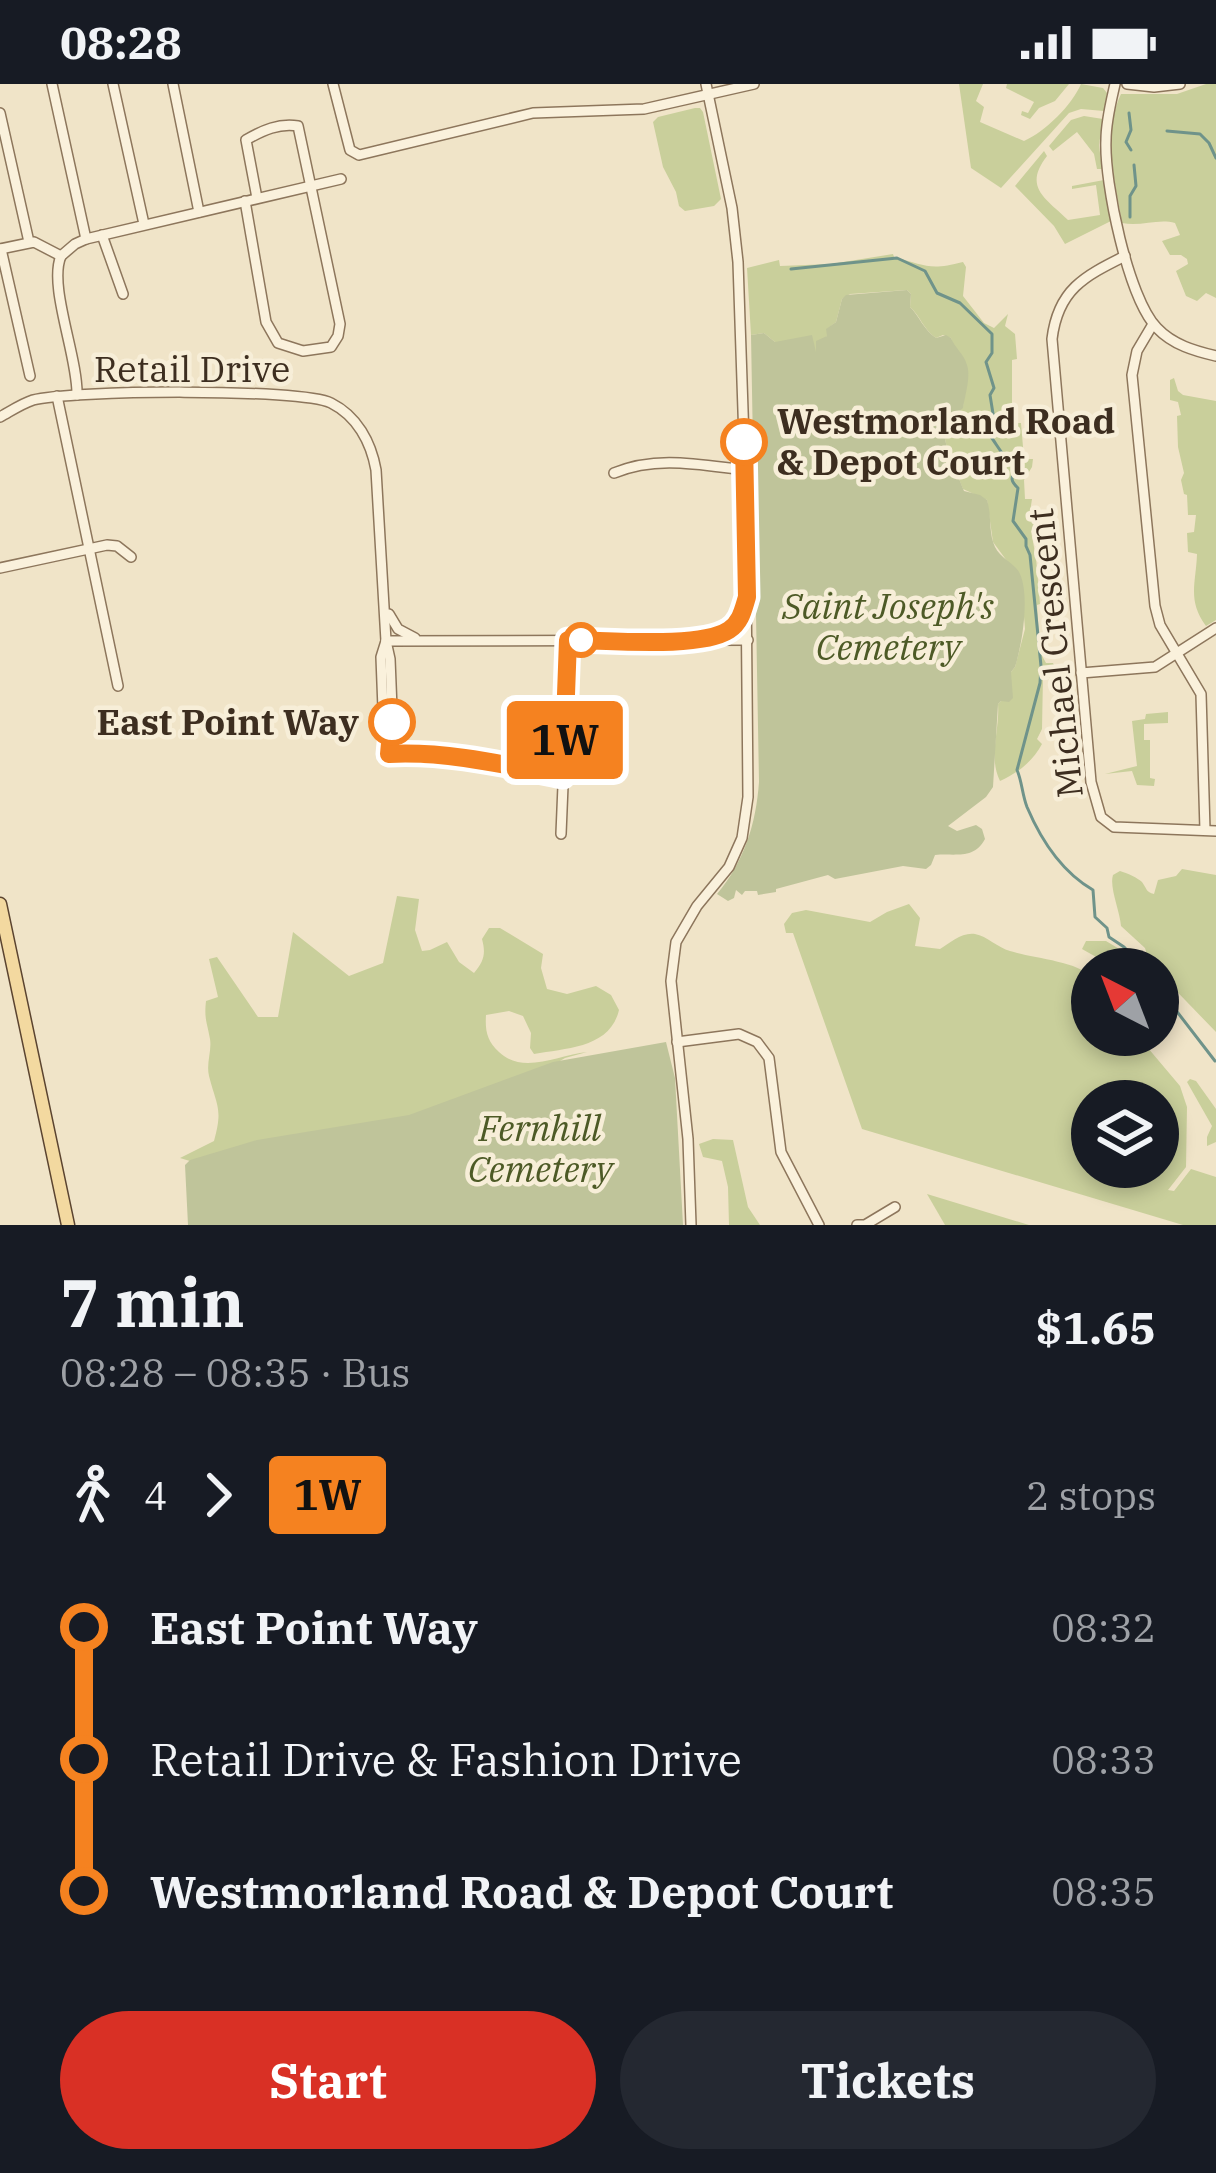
<!DOCTYPE html>
<meta charset="utf-8">
<style>
:root{--surface:#171b24;--page:#242831;--text:#f1f3f6;--muted:#9ea1a6;--accent:#d93025}
body{margin:0;font-family:"IBM Plex Serif",serif;background:var(--page);color:var(--text);height:100vh;display:flex;flex-direction:column;font-size:45px;white-space:nowrap}
*{box-sizing:border-box;margin:0}
p{font-size:39px;color:var(--muted)}
.icon{flex:none;width:66px;height:66px;fill:none;stroke:currentColor;stroke-width:2;stroke-linecap:round;stroke-linejoin:round}
.map{position:relative;height:1141px;overflow:hidden}
.sheet{display:flex;flex-direction:column;background:var(--surface);flex:1}
.sheet>*{flex:none}
.badge{padding:0 24px;border-radius:9px;font-size:42px;line-height:78px}
.needle{width:78px;rotate:318deg}
.fabs{position:absolute;left:1071px;top:864px;display:grid;gap:24px}
.fabs a{display:grid;place-items:center;width:108px;height:108px;border-radius:50%;background:var(--surface);box-shadow:0 6px 18px #0003;font-size:60px}
.map>.badge{position:absolute;translate:-50% -50%;box-shadow:0 0 0 6px #fff}
.legs{display:flex;align-items:center;gap:18px;height:132px;padding:0 60px;font-size:39px}
.legs p{margin-inline-start:auto}
.overview{display:flex;align-items:center;justify-content:space-between;height:204px;padding:0 60px}
h1{font-size:66px;font-weight:700;line-height:90px}
.cta{display:flex;gap:24px;margin-top:auto;padding:24px 60px}
.cta a{flex:1;height:138px;border-radius:72px;background:var(--accent);color:#fff;font-size:48px;font-weight:700;line-height:138px;text-align:center}
.cta a+a{background:var(--page);color:var(--text)}
ul{padding:0 60px;list-style:none}
li{display:flex;align-items:center;gap:42px;height:132px;font-size:45px}
li i{display:grid;place-items:center;width:18px;height:100%;margin:0 15px;background:currentColor}
li i::after{content:'';width:30px;height:30px;margin:-15px;border:9px solid;border-radius:50%;background:var(--surface)}
li p{margin-inline-start:auto}
li:first-child i{background:linear-gradient(#0000 50%,currentColor 0)}
li:last-child i{background:linear-gradient(currentColor 50%,#0000 0)}
.status{display:flex;justify-content:space-between;align-items:center;height:84px;padding:0 60px;background:var(--surface);direction:ltr}
.status svg{height:33px;fill:currentColor}
.map>svg:first-child{display:block}
.green{fill:#c9cf9b;fill-rule:evenodd}
.cemetery{fill:#bfc49a}
.lines{fill:none;stroke-linecap:round;stroke-linejoin:round}
.stream{stroke:#6f938a;stroke-width:3}
.minor-casing{stroke:#8d765c;stroke-width:12}
.major-casing{stroke:#5b4430;stroke-width:15}
.minor{stroke:#faf1dc;stroke-width:9}
.major{stroke:#f3d9a0;stroke-width:12}
.line-1-casing{stroke:#fff;stroke-width:27}
.line-1{stroke:#f58220;stroke-width:18}
.stop-1-dot{fill:#fff;stroke:#f58220;stroke-width:6}
.labels{text-anchor:middle;stroke-width:9;stroke-linejoin:round;paint-order:stroke}
.street-label{font-size:36px;fill:#3d2e20;stroke:#f7eed8}
.stop-label{font-size:36px;font-weight:bold;fill:#3d2e20;stroke:#f7eed8;text-anchor:start}
.park-label{font-size:36px;font-style:italic;fill:#4d5a26;stroke:#f7eed8}
</style>
<div class="status"><b>08:28</b><svg viewBox="0 0 49 12"><path d="M0 12V9h3v3zM5 12V6h3v6zM10 12V3h3v9zM15 12V0h3v12zM26 1h20v11H26zM47 4h2v5h-2z"/></svg></div>
<div class="map">
<svg width="1216" height="1141" viewBox="0 0 1216 1141">
<rect width="100%" height="100%" fill="#f0e4c8"/>
<g class="green">
<path d="M959,0H983L976,17L984,23L980,38L1024,57C1045,48 1072,21 1081,0L1103,4L1107,9L1104,27L1081,25L1069,29L1001,104L971,84Z"/>
<polygon points="1007,0 1069,0 1055,17 1039,24 1030,35 1021,31 1022,27 1028,29 1034,18 1006,4"/>
<path d="M1206,0H1216V214L1206,209L1197,217L1186,212L1176,187L1188,180L1187,175L1181,171H1170L1162,157L1180,151L1175,139C1158,134 1141,143 1122,139C1115,97 1102,50 1121,10H1177Z"/>
<polygon points="695,24 700,24 703,28 721,115 714,122 685,127 679,122 676,108 663,83 653,38 658,33"/>
<polygon points="1084,32 1103,35 1099,61 1102,85 1097,85 1094,70 1077,48 1053,67 1049,62 1071,36"/>
<path d="M1044,67L1047,72C1023,103 1045,114 1068,136L1100,131L1096,101L1072,105V102L1104,96L1111,137L1065,160L1054,142L1015,102Z"/>
<path d="M893,170L894,173C925,181 929,187 963,178L966,183L963,212L984,239L994,244L1008,230L1005,242L1015,250L1017,275L1012,276V339H1021L1024,375H1033L1032,383L1024,396L1025,415H1032L1030,428L1036,442L1031,447L1036,474L1040,520L1037,521L1039,553L1042,558L1039,566L1046,579H1053L1055,583L1052,588L1043,591L1042,645L1037,655L1042,660C1033,677 1018,689 1000,697C988,673 1000,646 998,620L1001,617H1009L1011,588L1015,583L1025,545L1021,496L993,458L987,416L963,405L948,368L942,342L963,323L966,279L954,264L951,254L943,251L936,254C923,245 921,233 910,223L911,210L907,206L850,210L842,215L836,238L827,245V252L815,269L775,258L764,249L751,251L747,184L779,176L780,182L831,180Z"/>
<path d="M1174,294L1178,307L1183,311L1216,317V536L1206,542C1187,516 1196,500 1197,470L1188,468L1187,449L1194,448L1196,431H1188L1187,411L1184,410L1181,396L1184,389L1178,363L1177,332L1181,331L1178,318L1170,316V296Z"/>
<polygon points="1168,628 1168,639 1144,640 1144,656 1150,656 1150,694 1155,695 1154,702 1137,701 1132,687 1105,690 1137,682 1132,637 1145,635 1146,630"/>
<path d="M1182,785L1216,791V948L1158,888V885L1150,881L1145,864L1121,842C1120,827 1109,803 1113,791L1120,787C1127,789 1138,794 1142,798C1147,805 1146,808 1154,810L1158,796L1176,792Z"/>
<path d="M397,812L419,815L415,846L422,867L430,866L447,858L459,878L474,889C484,877 486,870 482,855L489,844H500L543,870L541,884L547,905L567,910L596,902L611,911L619,926C610,964 567,964 534,970L530,964L531,949L523,932L509,927L486,931C485,947 487,957 499,968C523,991 558,971 587,968L565,974L287,1141H265L203,1081L180,1074L214,1057C223,1024 217,1023 209,992C206,979 212,967 210,955C207,938 204,935 206,917L218,913L209,875L217,873L258,933H278L293,848L349,892L383,879Z"/>
<path d="M909,820L920,834L915,862L940,865C950,859 962,848 975,850C987,852 998,864 1010,867C1032,874 1077,877 1092,893V951H1137L1180,1002L1187,1023L1186,1083L1168,1106L1174,1107L1191,1085L1216,1093V1141H1183L862,1045L793,849H786L784,840L792,829L806,826L870,838L887,828ZM1158,1017V1083H1092V1017Z"/>
<polygon points="1086,857 1106,857 1121,866 1116,885 1099,885 1098,874 1082,865"/>
<polygon points="1190,995 1196,997 1216,1025 1216,1058 1207,1062 1207,1053 1212,1042 1187,998"/>
<polygon points="713,1055 733,1056 748,1123 760,1141 729,1141 728,1103 722,1077 703,1073 699,1060"/>
<polygon points="927,1110 1029,1141 945,1141"/>
</g>
<g class="cemetery">
<path d="M907,206L911,210L910,223C920,233 923,245 936,254L946,251L951,254C955,264 964,270 967,281C971,293 965,311 963,324L942,342L948,368L964,407L980,411L987,416C992,431 988,448 995,463C1001,475 1016,480 1020,490C1030,513 1022,561 1015,583L1011,588L1013,614L1009,618L1001,617L998,620L993,703L986,713L948,742L957,747L976,741L982,745L985,755C974,776 955,769 935,771L931,781L926,785L903,782L835,795L828,791L776,805V808L758,811L757,807H745L742,811L736,806L734,814L728,817L717,810C744,778 756,740 759,698L751,251L764,249L775,258L812,251L816,268V257L827,252L826,245L836,238L842,215L846,211Z"/>
<polygon points="666,958 675,994 683,1141 188,1141 185,1081 190,1076 257,1056 409,1031 553,978"/>
</g>
<g class="lines">
<g class="stream">
<polyline points="1129,29 1131,46 1126,58 1131,66"/>
<polyline points="1167,47 1200,50 1209,59 1216,74"/>
<polyline points="1130,133 1130,112 1136,102 1134,81"/>
<path d="M791,185L897,174L925,187L937,209L960,219L992,250V269L986,278L994,304L990,311L995,342L989,350C998,362 1003,374 1015,383C1012,393 1009,396 1018,404L1013,437L1026,455V462L1030,471L1041,582L1040,599L1017,686C1022,697 1022,710 1027,723C1041,756 1062,788 1093,806L1095,833L1107,844L1109,853L1124,863L1145,885"/>
<polyline points="1158,903 1215,977"/>
</g>
<defs>
<g id="minor">
<polyline points="52,0 86,155"/>
<polyline points="113,0 144,140"/>
<polyline points="173,0 199,128"/>
<polyline points="333,0 350,66 359,71 533,29 644,25 754,0"/>
<path d="M1115,0C1111,18 1106,37 1106,56C1104,98 1128,214 1157,244C1173,261 1195,267 1216,272"/>
<polyline points="1127,0 1154,3 1180,0"/>
<polyline points="0,29 29,158"/>
<path d="M245,117L266,238L278,259L303,267L331,263L338,252L340,240L298,42C279,39 263,46 246,56L257,114"/>
<polyline points="102,151 123,210"/>
<polyline points="0,165 34,158 61,172"/>
<polyline points="1,165 30,292"/>
<polyline points="61,172 75,160 86,155 341,95"/>
<path d="M61,172C48,202 78,273 77,311"/>
<path d="M1125,172C1085,192 1058,205 1052,255L1091,698L1101,733L1114,743L1216,747"/>
<polyline points="1153,240 1137,267 1132,291 1155,522 1160,541 1201,610 1205,746"/>
<polyline points="57,312 118,602"/>
<path d="M0,333C11,327 21,320 33,316C69,306 301,304 331,319C357,332 371,358 376,386L386,557L390,575L393,650L388,658"/>
<path d="M614,389C657,371 701,381 745,386"/>
<polyline points="0,484 107,461 117,462 131,473"/>
<polyline points="389,530 398,545 415,554"/>
<polyline points="711,554 734,543 744,522"/>
<polyline points="386,557 748,556"/>
<polyline points="386,557 381,573 384,651 389,670"/>
<polyline points="1081,589 1155,583 1216,544"/>
<polyline points="561,750 569,556"/>
<polyline points="677,958 739,950 757,958 769,974 781,1068 819,1141"/>
<polyline points="691,1141 688,1055 671,897 676,858 697,822 729,783 742,754 748,713 745,386 738,178 732,124 706,0"/>
<polyline points="857,1141 865,1141 895,1123"/>
</g>
<polyline id="major" points="0,820 68,1141"/>
</defs>
<use href="#minor" class="minor-casing"/>
<use href="#major" class="major-casing"/>
<use href="#minor" class="minor"/>
<use href="#major" class="major"/>
</g>
<g class="lines">
<defs>
<path id="line-1" d="M392,638L389,670C448,667 506,681 563,692L568,556C607,556 700,565 729,546C741,538 743,526 747,513L744,358"/>
</defs>
<use href="#line-1" class="line-1-casing"/>
<use href="#line-1" class="line-1"/>
</g>
<g class="stop-1-dot">
<circle cx="744" cy="358" r="21"/>
<circle cx="581" cy="556" r="15"/>
<circle cx="392" cy="638" r="21"/>
</g>
<g class="labels">
<g class="street-label">
<text x="192" y="298">Retail Drive</text>
<text transform="translate(1055 569) rotate(-96)" y="13">Michael Crescent</text>
</g>
<g class="stop-label">
<text x="777" y="350">Westmorland Road<tspan x="777" dy="41">&amp; Depot Court</tspan></text>
<text x="359" y="651" text-anchor="end">East Point Way</text>
</g>
<g class="park-label">
<text x="888" y="535">Saint Joseph's<tspan x="888" dy="41">Cemetery</tspan></text>
<text x="540" y="1057">Fernhill<tspan x="540" dy="41">Cemetery</tspan></text>
</g>
</g>
</svg>
<div class="fabs">
<a><svg class="needle" viewBox="-14 -14 28 28"><path d="M0-13l5 13h-10z" fill="#e53935"/><path d="M0 13l5-13h-10z" fill="#9ea1a6"/></svg></a>
<a><svg class="icon" aria-label="layers" viewBox="0 0 24 24"><path d="M12 4l9 5-9 5-9-5zM3 14l9 5 9-5"/></svg></a>
</div>
<b class="badge" style="left:565px;top:656px;background:#f58220;color:#111">1W</b>
</div>
<section class="sheet">
<div class="overview"><div><h1>7 min</h1><p>08:28 – 08:35 · Bus</p></div><b>$1.65</b></div>
<div class="legs"><svg class="icon" aria-label="walk" viewBox="0 0 24 24"><circle cx="13" cy="4" r="2"/><path d="M13 8l-2 6 4 7M11 14l-3 7M7 12l3-4h3l4 4"/></svg>4<svg class="icon" aria-label="forward" viewBox="0 0 24 24"><path d="M9 5l7 7-7 7"/></svg><b class="badge" style="background:#f58220;color:#111">1W</b><p>2 stops</p></div>
<ul>
<li><i style="color:#f58220"></i><b>East Point Way</b><p>08:32</p></li>
<li><i style="color:#f58220"></i><span>Retail Drive &amp; Fashion Drive</span><p>08:33</p></li>
<li><i style="color:#f58220"></i><b>Westmorland Road &amp; Depot Court</b><p>08:35</p></li>
</ul>
<div class="cta"><a>Start</a><a>Tickets</a></div>
</section>
